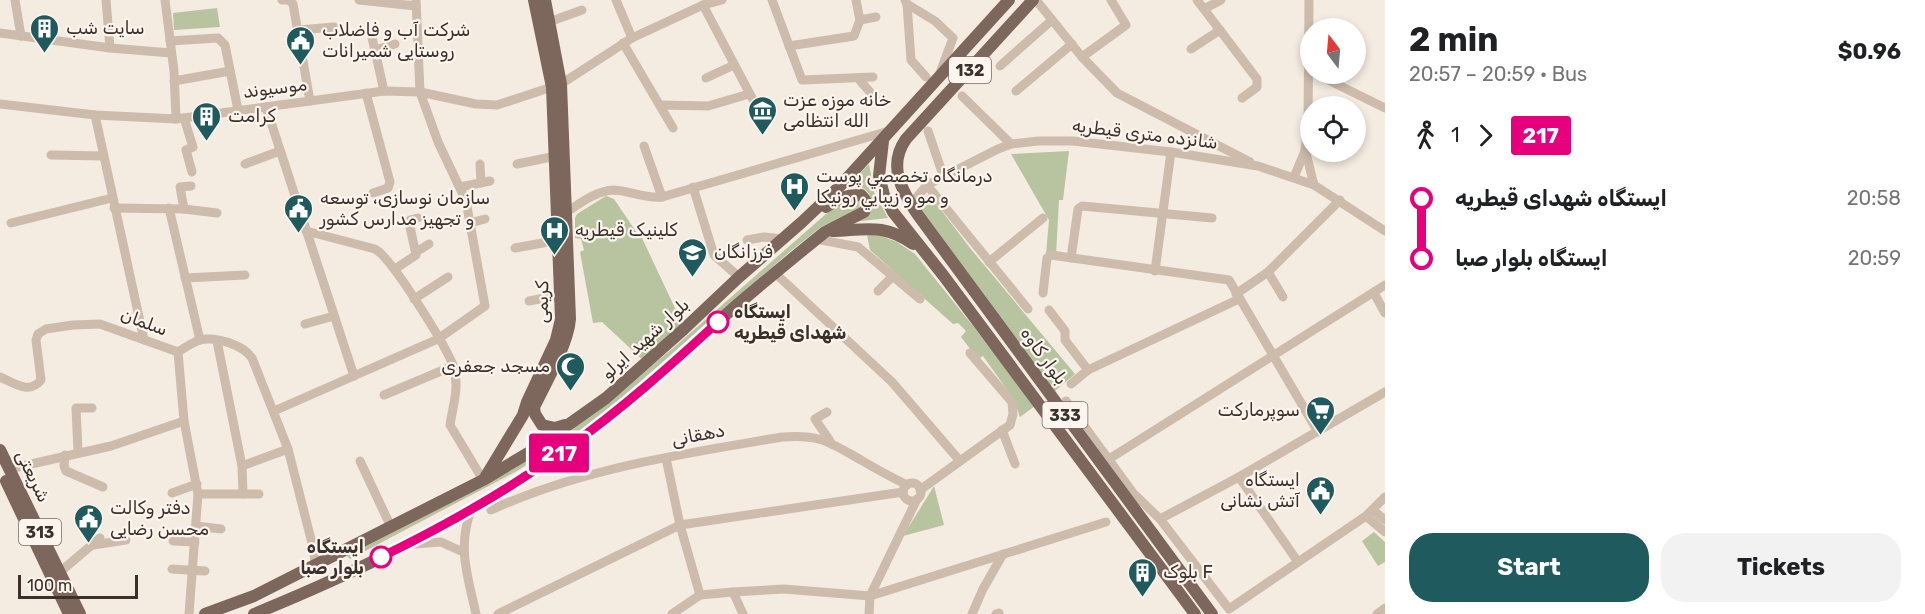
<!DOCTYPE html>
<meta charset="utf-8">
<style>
:root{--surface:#fff;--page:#f2f2f2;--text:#202124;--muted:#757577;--accent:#1f5a5e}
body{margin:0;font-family:Rubik,"Noto Naskh Arabic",sans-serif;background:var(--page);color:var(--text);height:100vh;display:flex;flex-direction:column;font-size:22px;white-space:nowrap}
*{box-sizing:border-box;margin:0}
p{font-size:20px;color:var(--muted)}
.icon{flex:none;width:33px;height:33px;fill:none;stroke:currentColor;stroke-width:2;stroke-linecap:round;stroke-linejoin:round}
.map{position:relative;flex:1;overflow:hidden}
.side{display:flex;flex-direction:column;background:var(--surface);width:540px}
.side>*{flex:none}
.badge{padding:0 12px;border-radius:4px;font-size:21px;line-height:39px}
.needle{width:39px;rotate:344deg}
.fabs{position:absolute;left:1300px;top:18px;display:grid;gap:12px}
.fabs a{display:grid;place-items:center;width:66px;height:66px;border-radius:50%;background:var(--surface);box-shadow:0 3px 9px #0003;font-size:30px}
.scale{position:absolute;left:18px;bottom:15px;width:120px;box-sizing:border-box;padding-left:6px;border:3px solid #3b302b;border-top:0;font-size:16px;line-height:21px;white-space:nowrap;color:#3b302b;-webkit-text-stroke:4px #fbf5ee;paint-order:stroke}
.map>.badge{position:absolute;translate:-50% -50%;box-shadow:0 0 0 3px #fff}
.legs{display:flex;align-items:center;gap:9px;height:66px;padding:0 24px;font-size:20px}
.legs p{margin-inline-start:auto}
.overview{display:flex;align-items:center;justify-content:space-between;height:102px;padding:0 24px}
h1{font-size:33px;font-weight:700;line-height:45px}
.cta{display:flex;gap:12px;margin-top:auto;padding:12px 24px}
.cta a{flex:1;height:69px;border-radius:24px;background:var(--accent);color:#fff;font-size:24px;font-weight:700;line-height:69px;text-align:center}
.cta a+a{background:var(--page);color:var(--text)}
ul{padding:0 24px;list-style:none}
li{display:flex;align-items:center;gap:21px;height:60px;font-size:22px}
li i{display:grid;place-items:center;width:9px;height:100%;margin:0 8px;background:currentColor}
li i::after{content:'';width:15px;height:15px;margin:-8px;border:4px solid;border-radius:50%;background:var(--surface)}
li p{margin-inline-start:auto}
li:first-child i{background:linear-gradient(#0000 50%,currentColor 0)}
li:last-child i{background:linear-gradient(currentColor 50%,#0000 0)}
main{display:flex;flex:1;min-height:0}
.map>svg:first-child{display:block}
.green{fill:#b8c4a0}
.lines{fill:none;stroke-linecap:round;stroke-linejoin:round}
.minor{stroke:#cdbbac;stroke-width:9}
.major{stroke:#7d675c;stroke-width:12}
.line-1-casing{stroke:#fff;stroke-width:14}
.line-1{stroke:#e6007e;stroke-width:9}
.stop-1-dot{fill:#fff;stroke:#e6007e;stroke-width:3}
.labels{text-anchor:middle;stroke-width:4.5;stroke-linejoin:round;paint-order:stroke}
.shield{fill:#fbf5ee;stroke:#756b66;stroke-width:1.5}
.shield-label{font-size:16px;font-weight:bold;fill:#3b302b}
.poi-label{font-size:18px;fill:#3b302b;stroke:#fbf5ee;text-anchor:start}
.street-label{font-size:18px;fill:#3b302b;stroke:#fbf5ee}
.stop-label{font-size:18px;font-weight:bold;fill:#3b302b;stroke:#fbf5ee;text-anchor:start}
</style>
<main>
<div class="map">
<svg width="1385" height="614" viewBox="0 0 1385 614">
<rect width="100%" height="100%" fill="#f4ebe1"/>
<g class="green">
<polygon points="217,8 220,27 174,30 173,13"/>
<polygon points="1069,151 1063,200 1059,200 1056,255 1046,254 1049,220 1011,154"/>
<path d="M869,164L874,192L888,218L853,222L872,204C870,189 862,186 849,185Z"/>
<polygon points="929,194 970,248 1075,374 1055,391 921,213 921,202"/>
<polygon points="606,196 614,199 639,236 641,236 683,325 644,361 602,322 593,323 580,252 584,250 581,239 575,238 575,218 577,214"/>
<polygon points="843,199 862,201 857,211 821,227 792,250 619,400 578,432 517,471 350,559 346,555 506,473 566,435 672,349"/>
<polygon points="867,235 881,236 897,242 915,254 973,326 1035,406 1020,417 1013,398 983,356 978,359 961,337 966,331 958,323 953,324 870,250"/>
<polygon points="934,486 944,525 903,536"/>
<polygon points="1374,532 1385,542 1385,562 1378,566 1362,541"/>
</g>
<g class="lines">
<g class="minor">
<polyline points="15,0 21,36"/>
<polyline points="106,0 110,48"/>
<polyline points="165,0 174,71 176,119"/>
<polyline points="282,0 289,0 293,4 310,101"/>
<polyline points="359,0 416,6"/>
<polyline points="616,0 632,38"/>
<polyline points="772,0 802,80 873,77"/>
<polyline points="905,0 907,4 935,21 953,38 941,70"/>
<polyline points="1036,0 1082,57 1117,93 1250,162"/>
<polyline points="1197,0 1257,79 1257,87 1242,98"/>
<polyline points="907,4 911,60 926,77"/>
<polyline points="703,5 760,113"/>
<polyline points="1204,9 1221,0"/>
<polyline points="860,20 876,17"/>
<polyline points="549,22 582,10"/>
<polyline points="299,30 334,27"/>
<polyline points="0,33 110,48 171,53"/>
<polyline points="371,33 384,91"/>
<polyline points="170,41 218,38 225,45 238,110"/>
<polyline points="623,43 673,128"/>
<polyline points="789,46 854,36 860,20 856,0"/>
<polyline points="1191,49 1220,30"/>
<polyline points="375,50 395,44"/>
<polyline points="1082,57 1126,25 1111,0"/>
<polyline points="1000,66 1052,20"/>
<polyline points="1316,74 1385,108"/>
<polyline points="706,78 734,65"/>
<polyline points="858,78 875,98"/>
<polyline points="174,81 230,71"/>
<polyline points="561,84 632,38 703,5 722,0"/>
<polyline points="1016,91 1072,44"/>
<polyline points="366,93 390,182 388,188 373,193"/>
<polyline points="962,96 1011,144"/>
<polyline points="0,104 95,115 176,119 384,91 420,92 476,104 497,105 552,87"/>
<polyline points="660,105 708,106 749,94"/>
<polyline points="266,107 354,376"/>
<polyline points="95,115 144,340"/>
<polyline points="184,118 193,147 186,150 192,172"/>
<polyline points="928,131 943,175"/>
<polyline points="644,146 662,197"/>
<polyline points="1305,149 1314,185"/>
<polyline points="51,155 103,156"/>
<polyline points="245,164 280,151"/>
<polyline points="480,164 481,183"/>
<polyline points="517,164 556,156"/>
<polyline points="1294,177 1305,151 1308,123 1309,0"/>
<polyline points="927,185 1028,309"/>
<polyline points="460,187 490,181"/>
<polyline points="693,187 714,255 739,277"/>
<polyline points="114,208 184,209 217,213"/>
<polyline points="169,208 200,340"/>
<polyline points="184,209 180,187 191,186"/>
<path d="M567,212C580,203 598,190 614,190C631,191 645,199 662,197L889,131"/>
<polyline points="917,214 917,197 927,185 998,149 1011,144 1038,141 1073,141 1171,152 1258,166 1314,185 1385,231"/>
<polyline points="11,223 112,198"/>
<polyline points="470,223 485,219"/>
<path d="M306,231L375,249C392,258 445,345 453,365C460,386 453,405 450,425L483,480"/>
<polyline points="816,239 858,247 920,299"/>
<polyline points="747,240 764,237 783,239"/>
<polyline points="515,248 559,240"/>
<polyline points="416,252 429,244"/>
<polyline points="1071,258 1078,209 1082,206 1212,218"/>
<polyline points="989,262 1043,218"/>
<polyline points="395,269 416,255 409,222 410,220 418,218"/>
<polyline points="1155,271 1171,152"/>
<polyline points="1268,272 1283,297"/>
<polyline points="775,273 892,382 960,461"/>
<polyline points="185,278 245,275"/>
<polyline points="878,291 893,276"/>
<polyline points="1043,293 1047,258 1051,255 1229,280 1318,432"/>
<polyline points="1374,293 1385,313"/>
<polyline points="1236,294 1268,272 1340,200"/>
<polyline points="414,299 448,277"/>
<polyline points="529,301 561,295"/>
<polyline points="1049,310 1065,331 1065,340 1088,370"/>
<polyline points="305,324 334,316"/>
<polyline points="217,341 242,466 243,494"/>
<polyline points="178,352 184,421 198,494 189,614"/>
<path d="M0,377C14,383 29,395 41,380L36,340L38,334L46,329L73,325L100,324L178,352C184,348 193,342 200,340C216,336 243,345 252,358L288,449L314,551L315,565"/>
<polyline points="1071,384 1088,370 1239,299"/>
<polyline points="384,395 453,366"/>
<polyline points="1066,401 1133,493 1160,519 1229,609 1366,516 1385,497"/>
<polyline points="274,411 438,339 485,306 466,201 438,142 420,92 416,0"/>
<polyline points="827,412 815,419 830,441"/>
<polyline points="1002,430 1015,464"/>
<polyline points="78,452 76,408 92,408"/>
<polyline points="65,455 64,466 66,471 103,487"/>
<polyline points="666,458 680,525 700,595"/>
<polyline points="1109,459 1385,285"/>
<polyline points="360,461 391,527"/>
<polyline points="242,466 288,449"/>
<polyline points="9,469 111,446 184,421"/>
<polyline points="1239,477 1298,562"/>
<circle cx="912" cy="492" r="9"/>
<polyline points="920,490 1010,425 1013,414 1012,402 970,353"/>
<polyline points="172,493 197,484"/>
<polyline points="198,494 259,494"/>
<path d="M471,510C457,548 468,577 476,614"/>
<path d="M491,510C582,468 683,454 782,437C820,434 829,442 861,460C876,469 891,477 907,485"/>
<polyline points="1373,510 1385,520"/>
<polyline points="1366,516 1385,532"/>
<polyline points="1160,519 1239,477 1385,392"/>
<polyline points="196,526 221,529"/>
<polyline points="173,541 195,542"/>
<polyline points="414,544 441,542 463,552"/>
<polyline points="93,545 126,540"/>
<polyline points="172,569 205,571"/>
<polyline points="60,572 100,538"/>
<polyline points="733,592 743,614"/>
<polyline points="498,614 680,525 903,492"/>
<polyline points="672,614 700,595 733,592 784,589 870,596 1106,522"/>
<polyline points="869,614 870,596 917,499"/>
<polyline points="972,614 983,589 1003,554"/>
<polyline points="996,614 999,613"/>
<polyline points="1377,614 1385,608"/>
</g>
<g class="major">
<path d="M545,0L561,84L570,319C568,344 546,383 534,407L535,414L542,425L555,428L565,425"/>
<path d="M1033,0L906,139C887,166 902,191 918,215L1212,614"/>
<polyline points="883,141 879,176 884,195 893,212 943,275 1195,614"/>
<path d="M832,231C865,230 884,223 913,244"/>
<polyline points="0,450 80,614"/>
<polyline points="486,476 523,415 527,402 556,340 561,319 552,87 534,0"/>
<polyline points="6,481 69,614"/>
<polyline points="205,614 254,596 483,480 530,452 606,398 684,329 739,277 802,222 840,186 1009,0"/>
<path d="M254,614C366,568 472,517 570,446C627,405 678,357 730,311C761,284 793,258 825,232L864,212C868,205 867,201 861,195C847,194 837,199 826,207"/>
</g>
</g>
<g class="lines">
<defs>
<path id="line-1" d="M381,557C447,525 510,489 570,446C622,409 671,365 718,322"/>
</defs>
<use href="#line-1" class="line-1-casing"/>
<use href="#line-1" class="line-1"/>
</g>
<defs>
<symbol id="building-pin" viewBox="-11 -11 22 30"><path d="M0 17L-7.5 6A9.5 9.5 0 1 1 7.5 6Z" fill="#1f5a5e" stroke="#fbf5ee"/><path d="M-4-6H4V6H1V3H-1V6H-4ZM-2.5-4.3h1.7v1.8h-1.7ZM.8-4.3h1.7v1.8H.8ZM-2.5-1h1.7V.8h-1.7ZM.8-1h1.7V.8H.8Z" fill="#fff"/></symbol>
<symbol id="civic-pin" viewBox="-11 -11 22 30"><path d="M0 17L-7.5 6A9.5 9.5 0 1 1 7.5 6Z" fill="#1f5a5e" stroke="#fbf5ee"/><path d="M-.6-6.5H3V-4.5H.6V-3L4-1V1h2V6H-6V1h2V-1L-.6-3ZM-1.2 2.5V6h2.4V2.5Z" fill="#fff"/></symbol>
<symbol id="museum-pin" viewBox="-11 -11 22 30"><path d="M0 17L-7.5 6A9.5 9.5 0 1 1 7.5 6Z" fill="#1f5a5e" stroke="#fbf5ee"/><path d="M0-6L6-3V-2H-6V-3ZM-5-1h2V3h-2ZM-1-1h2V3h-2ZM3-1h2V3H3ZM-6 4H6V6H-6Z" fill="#fff"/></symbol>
<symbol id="hospital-pin" viewBox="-11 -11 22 30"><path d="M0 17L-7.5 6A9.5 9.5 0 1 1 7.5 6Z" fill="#1f5a5e" stroke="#fbf5ee"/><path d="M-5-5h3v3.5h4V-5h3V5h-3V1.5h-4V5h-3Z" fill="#fff"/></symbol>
<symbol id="school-pin" viewBox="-11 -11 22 30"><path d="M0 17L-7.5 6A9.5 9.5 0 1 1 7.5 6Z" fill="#1f5a5e" stroke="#fbf5ee"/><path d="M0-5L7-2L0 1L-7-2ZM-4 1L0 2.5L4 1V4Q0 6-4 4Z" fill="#fff"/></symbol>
<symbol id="mosque-pin" viewBox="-11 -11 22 30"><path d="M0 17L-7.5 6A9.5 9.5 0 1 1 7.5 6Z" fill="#1f5a5e" stroke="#fbf5ee"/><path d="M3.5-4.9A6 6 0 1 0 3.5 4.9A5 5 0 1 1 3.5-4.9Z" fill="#fff"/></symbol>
<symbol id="supermarket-pin" viewBox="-11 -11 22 30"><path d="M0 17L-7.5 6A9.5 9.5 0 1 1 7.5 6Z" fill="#1f5a5e" stroke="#fbf5ee"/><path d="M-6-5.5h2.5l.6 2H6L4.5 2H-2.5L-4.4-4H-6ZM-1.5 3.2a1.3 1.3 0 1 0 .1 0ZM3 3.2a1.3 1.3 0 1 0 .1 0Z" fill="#fff"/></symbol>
</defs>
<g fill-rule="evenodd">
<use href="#building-pin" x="28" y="12" width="33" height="45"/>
<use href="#civic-pin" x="284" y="24" width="33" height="45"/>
<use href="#museum-pin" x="746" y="94" width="33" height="45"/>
<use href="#building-pin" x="190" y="100" width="33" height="45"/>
<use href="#hospital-pin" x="778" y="170" width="33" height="45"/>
<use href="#civic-pin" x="282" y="192" width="33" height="45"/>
<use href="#hospital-pin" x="538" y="214" width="33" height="45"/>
<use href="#school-pin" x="676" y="236" width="33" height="45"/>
<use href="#mosque-pin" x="554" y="350" width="33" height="45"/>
<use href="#supermarket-pin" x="1304" y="394" width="33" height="45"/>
<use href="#civic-pin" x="1304" y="474" width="33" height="45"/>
<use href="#civic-pin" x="72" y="502" width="33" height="45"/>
<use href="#building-pin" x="1126" y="556" width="33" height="45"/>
</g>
<g class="stop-1-dot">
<circle cx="718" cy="322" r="10"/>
<circle cx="381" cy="557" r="10"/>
</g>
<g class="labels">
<g class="shield">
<rect x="949" y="57" width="42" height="26" rx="4.5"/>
<rect x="1042.5" y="402" width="45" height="26" rx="4.5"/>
<rect x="19" y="519" width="42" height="26" rx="4.5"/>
</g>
<g class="shield-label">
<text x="970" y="76">132</text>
<text x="1065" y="421">333</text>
<text x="40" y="538">313</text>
</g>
<g class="poi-label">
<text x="66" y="34">سایت شب</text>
<text x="322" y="36">شرکت آب و فاضلاب<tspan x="322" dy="21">روستایی شمیرانات</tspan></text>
<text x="783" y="106">خانه موزه عزت<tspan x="783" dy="21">الله انتظامی</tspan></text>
<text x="228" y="122">کرامت</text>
<text x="816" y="182">درمانگاه تخصصي پوست<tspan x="816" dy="21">و مو و زيبايي رونيكا</tspan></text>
<text x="320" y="204">سازمان نوسازی، توسعه<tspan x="320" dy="21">و تجهیز مدارس کشور</tspan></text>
<text x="575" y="236">کلینیک قیطریه</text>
<text x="714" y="258">فرزانگان</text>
<text x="550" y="372" text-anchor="end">مسجد جعفری</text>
<text x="1300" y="416" text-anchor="end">سوپرمارکت</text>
<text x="1300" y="486" text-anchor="end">ایستگاه<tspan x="1300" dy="21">آتش نشانی</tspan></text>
<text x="110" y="514">دفتر وکالت<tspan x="110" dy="21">محسن رضایی</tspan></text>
<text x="1163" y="578">بلوک F</text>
</g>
<g class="street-label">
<text transform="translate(275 88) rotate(-7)" y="6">موسیوند</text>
<text transform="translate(1145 134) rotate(7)" y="6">شانزده متری قیطریه</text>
<text transform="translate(542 302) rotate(-89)" y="6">کریمی</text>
<text transform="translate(144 322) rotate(20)" y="6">سلمان</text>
<text transform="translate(645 339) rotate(-42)" y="6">بلوار شهید ایرلو</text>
<text transform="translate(1044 356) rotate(54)" y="6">بلوار کاوه</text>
<text transform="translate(698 435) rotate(-11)" y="6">دهقانی</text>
<text transform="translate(33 476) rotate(64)" y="6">شریعتی</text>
</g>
<g class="stop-label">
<text x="734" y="318">ایستگاه<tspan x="734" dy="21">شهدای قیطریه</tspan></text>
<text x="364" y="553" text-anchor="end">ایستگاه<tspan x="364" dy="21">بلوار صبا</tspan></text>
</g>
</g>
</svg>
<div class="fabs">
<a><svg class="needle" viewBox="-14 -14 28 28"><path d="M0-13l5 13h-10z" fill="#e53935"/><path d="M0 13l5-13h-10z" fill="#757577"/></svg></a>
<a><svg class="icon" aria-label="locate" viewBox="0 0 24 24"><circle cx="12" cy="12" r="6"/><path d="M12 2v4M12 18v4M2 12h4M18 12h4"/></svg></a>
</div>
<div class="scale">100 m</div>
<b class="badge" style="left:559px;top:453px;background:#e6007e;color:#fff">217</b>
</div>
<section class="side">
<div class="overview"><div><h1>2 min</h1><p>20:57 – 20:59 · Bus</p></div><b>$0.96</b></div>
<div class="legs"><svg class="icon" aria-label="walk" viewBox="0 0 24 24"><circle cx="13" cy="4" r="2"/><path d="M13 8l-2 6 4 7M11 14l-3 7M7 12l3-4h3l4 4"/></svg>1<svg class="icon" aria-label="forward" viewBox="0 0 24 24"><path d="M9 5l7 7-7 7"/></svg><b class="badge" style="background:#e6007e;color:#fff">217</b></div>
<ul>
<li><i style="color:#e6007e"></i><b>ایستگاه شهدای قیطریه</b><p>20:58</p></li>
<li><i style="color:#e6007e"></i><b>ایستگاه بلوار صبا</b><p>20:59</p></li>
</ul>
<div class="cta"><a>Start</a><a>Tickets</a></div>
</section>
</main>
